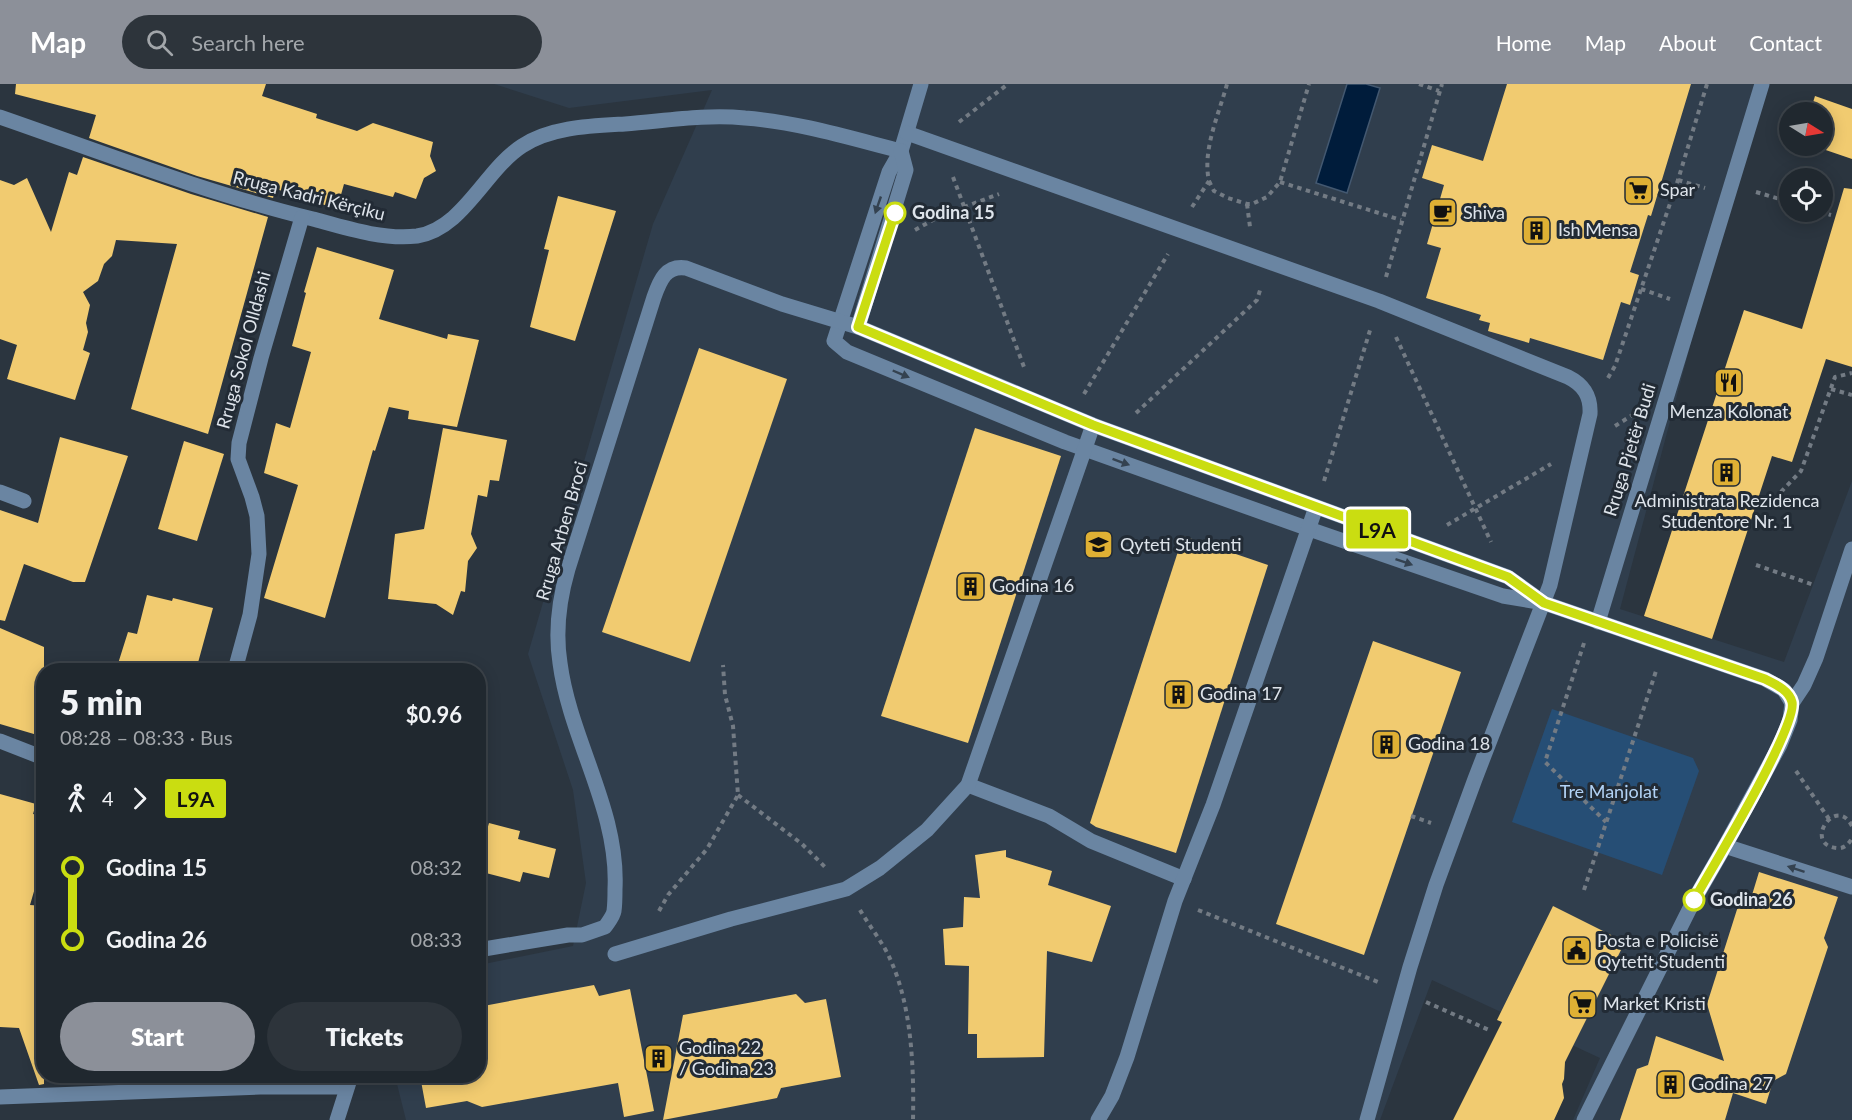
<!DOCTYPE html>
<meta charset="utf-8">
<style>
:root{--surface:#20282f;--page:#2d343b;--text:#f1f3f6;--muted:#a2a6aa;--line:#3d444b;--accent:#8c9099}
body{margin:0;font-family:Lato,sans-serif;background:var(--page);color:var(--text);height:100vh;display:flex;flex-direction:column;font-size:22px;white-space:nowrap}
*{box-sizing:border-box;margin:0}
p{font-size:20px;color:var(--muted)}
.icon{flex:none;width:33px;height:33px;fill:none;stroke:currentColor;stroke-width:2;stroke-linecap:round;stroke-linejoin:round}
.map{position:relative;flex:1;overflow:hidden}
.panel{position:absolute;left:36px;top:579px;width:450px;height:420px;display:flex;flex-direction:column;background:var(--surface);border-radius:24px;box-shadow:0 3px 15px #0003,0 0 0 2px var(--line)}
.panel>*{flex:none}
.badge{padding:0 12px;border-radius:4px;font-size:21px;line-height:39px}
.needle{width:39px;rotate:101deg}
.tools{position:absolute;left:1779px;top:18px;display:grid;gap:12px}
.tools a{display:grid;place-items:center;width:54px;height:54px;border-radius:50%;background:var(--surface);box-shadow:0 3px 15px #0003,0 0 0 2px var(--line);font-size:30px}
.map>.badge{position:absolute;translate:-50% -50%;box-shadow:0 0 0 3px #fff}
.legs{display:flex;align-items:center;gap:9px;height:66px;padding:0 24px;font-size:20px}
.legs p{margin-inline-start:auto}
.summary{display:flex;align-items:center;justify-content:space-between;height:102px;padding:0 24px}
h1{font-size:33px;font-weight:800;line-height:45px}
.action{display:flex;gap:12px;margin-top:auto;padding:12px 24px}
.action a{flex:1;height:69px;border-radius:36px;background:var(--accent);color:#fff;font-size:24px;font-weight:800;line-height:69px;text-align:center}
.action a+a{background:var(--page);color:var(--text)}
ul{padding:0 24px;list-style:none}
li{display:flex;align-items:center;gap:21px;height:72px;font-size:22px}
li i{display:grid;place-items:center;width:9px;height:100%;margin:0 8px;background:currentColor}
li i::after{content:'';width:15px;height:15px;margin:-8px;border:4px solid;border-radius:50%;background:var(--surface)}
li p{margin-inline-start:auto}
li:first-child i{background:linear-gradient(#0000 50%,currentColor 0)}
li:last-child i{background:linear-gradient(currentColor 50%,#0000 0)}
header{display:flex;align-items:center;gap:36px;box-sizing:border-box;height:84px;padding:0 30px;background:var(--accent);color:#fff}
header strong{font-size:28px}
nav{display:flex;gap:33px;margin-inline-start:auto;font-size:21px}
.search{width:420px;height:54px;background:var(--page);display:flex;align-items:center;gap:15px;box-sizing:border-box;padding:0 21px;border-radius:33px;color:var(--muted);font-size:22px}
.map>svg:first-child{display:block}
.built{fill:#303e4d}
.green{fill:#264e75}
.water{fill:#001c3b;stroke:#435870;stroke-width:1.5}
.building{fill:#f1cb70}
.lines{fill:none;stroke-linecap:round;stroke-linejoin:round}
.path{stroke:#737b84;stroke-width:4;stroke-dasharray:4.5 4.5;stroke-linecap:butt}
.minor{stroke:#6a85a2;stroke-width:15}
.oneway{fill:#344250}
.line-1-casing{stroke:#fff;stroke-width:14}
.line-1{stroke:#cadd11;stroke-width:9}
.stop-1-dot{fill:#fff;stroke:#cadd11;stroke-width:3}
.labels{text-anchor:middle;stroke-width:6;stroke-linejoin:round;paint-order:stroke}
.poi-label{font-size:18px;fill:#dee4eb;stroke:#222b35;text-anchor:start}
.street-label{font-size:18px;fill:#dee4eb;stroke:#222b35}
.stop-label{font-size:18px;font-weight:bold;fill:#dee4eb;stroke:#222b35;text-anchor:start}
.park-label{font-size:18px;fill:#b2d2f5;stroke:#222b35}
</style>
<header>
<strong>Map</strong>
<div class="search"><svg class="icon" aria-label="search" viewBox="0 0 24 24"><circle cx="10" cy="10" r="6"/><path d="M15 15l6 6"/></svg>Search here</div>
<nav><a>Home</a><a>Map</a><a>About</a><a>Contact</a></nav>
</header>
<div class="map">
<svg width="1852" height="1036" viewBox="0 0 1852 1036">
<rect width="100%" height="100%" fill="#2b353f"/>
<polygon class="built" points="494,0 1760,0 1620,525 1784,578 1852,397 1852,1036 1573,1036 1600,974 1432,896 1380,1036 406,1036 395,992 478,992 479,881 573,862 586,799 573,706 528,570 653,140 712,6 569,24"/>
<polygon class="green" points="1552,625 1693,674 1699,687 1662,791 1512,738"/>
<polygon class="water" points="1347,0 1366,0 1380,4 1347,109 1316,99"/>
<g class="building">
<polygon points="16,0 266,0 262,12 317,30 316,34 357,47 373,39 433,58 430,72 436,87 424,94 416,115 395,108 393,113 344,100 337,125 276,105 273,114 197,92 89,54 96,31 15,10"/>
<polygon points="1507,0 1691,0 1651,132 1648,131 1630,188 1639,191 1630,221 1621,218 1603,276 1530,254 1529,259 1488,247 1490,239 1479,236 1481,231 1426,214 1441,164 1427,160 1444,101 1422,94 1432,61 1483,77"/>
<polygon points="1815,12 1852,25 1852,75 1814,62 1822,62 1822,28 1810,28"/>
<polygon points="83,73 191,110 268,133 208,350 131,325 177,160 116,156 112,172 104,180 98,197 83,208 90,221 86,239 88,248 83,266 90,269 75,316 7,295 17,261 0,255 0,96 14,101 27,94 51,148 69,88 77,91"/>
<polygon points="1844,104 1852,105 1852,283 1826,275 1792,378 1772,372 1712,555 1644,532 1744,226 1802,245"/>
<polygon points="558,112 616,127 575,257 530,243 549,166 544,165"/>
<polygon points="317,163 394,186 379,235 447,255 448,250 479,256 457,343 408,335 409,327 389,323 375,367 373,366 325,534 264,514 298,401 264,389 276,339 290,344 311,268 292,262 306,209 304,208"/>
<polygon points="699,264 787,295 690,578 602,548"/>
<polygon points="443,344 507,356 499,397 490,396 487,413 478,411 471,450 477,464 468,477 465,508 461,507 453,531 436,520 388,515 395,450 424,445"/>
<polygon points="975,344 1061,372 968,659 881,632"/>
<polygon points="60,353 128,372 85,498 73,498 24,480 5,537 0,536 0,426 38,439"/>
<polygon points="184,357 224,370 197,457 158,445"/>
<polygon points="1183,452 1268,481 1176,769 1096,743 1090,739"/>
<polygon points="147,511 172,517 173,514 213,524 196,586 116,586 128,548 137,550"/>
<polygon points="0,544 44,563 44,653 0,640"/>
<polygon points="1373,557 1461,588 1364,871 1276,840"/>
<polygon points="0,710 36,720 33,730 44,732 44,773 30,821 44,822 44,1000 39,1001 19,944 0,943"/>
<polygon points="489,739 520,747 518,755 556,765 549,794 523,788 520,798 482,788 485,776 479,774"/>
<polygon points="1006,766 1006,773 1052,787 1048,801 1111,822 1092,878 1047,867 1044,973 977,974 977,950 968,950 969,882 945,881 943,845 963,843 964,813 980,814 975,771"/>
<polygon points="1759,788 1838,813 1824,854 1828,863 1786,990 1773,997 1766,1020 1733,1009 1725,1036 1620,1036 1637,985 1648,981 1656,952 1724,977 1707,920 1740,816 1752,811"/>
<polygon points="1553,822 1625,858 1565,978 1564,995 1562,1000 1564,1014 1554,1036 1453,1036 1502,938 1497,936"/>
<polygon points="594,901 599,912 630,905 654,1027 624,1033 618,999 482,1023 467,1017 426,1024 421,997 409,992 478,992 478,923"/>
<polygon points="796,910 805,919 826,915 841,993 781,1004 777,1014 663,1036 683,931"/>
</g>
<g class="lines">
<g class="path">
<polyline points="1419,0 1439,7"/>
<polyline points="959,38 1008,0"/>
<polyline points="953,93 1024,283"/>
<polyline points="1678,96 1705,104"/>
<polyline points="1209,97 1214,107 1228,114 1247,120 1252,120 1267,113 1280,98 1309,0"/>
<polyline points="1280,98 1401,136"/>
<polyline points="1756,108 1790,118"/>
<polyline points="1247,120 1250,143"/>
<path d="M1192,123L1209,97C1202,66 1219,30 1227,0"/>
<polyline points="1820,128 1831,131"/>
<polyline points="915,146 940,132 999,110"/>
<polyline points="1386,193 1442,0"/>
<polyline points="1641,205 1670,215"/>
<polyline points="1396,253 1491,458"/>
<polyline points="1608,294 1615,282 1678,96 1707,0"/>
<polyline points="1831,305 1852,311"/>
<polyline points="1084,310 1168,170"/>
<polyline points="1136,329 1257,216 1261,203"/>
<polyline points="1615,342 1634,330"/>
<polyline points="1324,397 1371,243"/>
<polyline points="1781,408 1801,387 1835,293 1852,289"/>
<polyline points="1447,441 1551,380"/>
<polyline points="1756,481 1814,501"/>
<polyline points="1584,559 1545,678 1606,738"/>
<polyline points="1796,687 1829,735"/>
<polyline points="738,711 802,760 825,783"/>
<polyline points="1411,732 1431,739"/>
<path d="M1852,742C1836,710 1802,761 1837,764C1844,765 1849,760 1852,754"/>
<polyline points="1584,806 1657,584"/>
<path d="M860,826C870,843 884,860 891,877C912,924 914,985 913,1036"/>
<polyline points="1198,826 1378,898"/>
<polyline points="659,827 668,811 707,765 738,711 733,642 725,611 723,581"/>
<polyline points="1426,918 1489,946"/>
</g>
<g class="minor">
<polyline points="921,0 901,67 889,88 834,257 847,268 1065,358 1309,445 1503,512 1544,519 1765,595 1784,606 1792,619"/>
<path d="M0,33C104,69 206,109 313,135C346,144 383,156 417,152C463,145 485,86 522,62C551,43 590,42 625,40C665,37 705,30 745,34C798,38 850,54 901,67"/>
<path d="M907,49L1379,217L1568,293C1584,301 1591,312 1590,330L1550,501L1475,695L1436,801L1410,883L1367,1036"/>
<polyline points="858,243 906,86 901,67"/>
<polyline points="0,408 24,417"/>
<polyline points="1598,538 1762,0"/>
<polyline points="235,586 250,531 259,470 257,432 252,413 238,375 239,359 261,274 302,133"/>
<polyline points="0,657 36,671"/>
<polyline points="968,701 1049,732 1091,757 1184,795"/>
<polyline points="1725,762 1852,803"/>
<path d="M478,866L568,851H582L605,843C608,838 613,833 614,827C615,820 615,812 615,805C619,726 570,656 560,579C555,547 559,516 568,485L654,213C660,196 666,181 686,184L782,220L858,243L1093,341L1508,493L1544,519"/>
<polyline points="615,870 731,835 846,805 880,784 927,746 968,701 1093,341"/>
<polyline points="0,1013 260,1003 347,1003"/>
<polyline points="337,1036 351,992"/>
<polyline points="1098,1036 1112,1012 1127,973 1175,817 1213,721 1316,423"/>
<polyline points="1584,1036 1694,816 1725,762 1780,661 1790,636 1792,619 1804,601 1816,574 1852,465"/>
</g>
</g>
<defs><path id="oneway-solid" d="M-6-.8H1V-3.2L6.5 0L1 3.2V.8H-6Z" transform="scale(1.5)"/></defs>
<g class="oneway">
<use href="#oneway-solid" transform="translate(878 121) rotate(109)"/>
<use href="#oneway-solid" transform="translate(901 290) rotate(23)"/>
<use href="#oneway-solid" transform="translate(1121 378) rotate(20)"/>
<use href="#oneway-solid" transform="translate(1404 478) rotate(19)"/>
<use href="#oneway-solid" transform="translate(1796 785) rotate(-162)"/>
</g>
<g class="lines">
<defs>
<path id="line-1" d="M895,129L858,243L1093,341L1508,493L1544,519L1765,595C1775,600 1789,606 1792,618C1798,642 1710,787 1694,816"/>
</defs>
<use href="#line-1" class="line-1-casing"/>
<use href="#line-1" class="line-1"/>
</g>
<defs>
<symbol id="supermarket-square" viewBox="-11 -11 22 22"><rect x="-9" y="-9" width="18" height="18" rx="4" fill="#dfb034" stroke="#222b35"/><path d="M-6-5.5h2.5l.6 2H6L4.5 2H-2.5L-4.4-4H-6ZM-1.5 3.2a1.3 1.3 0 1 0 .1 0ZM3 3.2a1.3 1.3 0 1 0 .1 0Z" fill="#111"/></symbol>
<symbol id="cafe-square" viewBox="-11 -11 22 22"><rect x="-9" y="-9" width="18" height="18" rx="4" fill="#dfb034" stroke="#222b35"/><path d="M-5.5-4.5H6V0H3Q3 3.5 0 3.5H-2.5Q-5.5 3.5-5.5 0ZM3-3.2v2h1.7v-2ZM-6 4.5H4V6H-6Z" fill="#111"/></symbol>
<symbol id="building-square" viewBox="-11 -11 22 22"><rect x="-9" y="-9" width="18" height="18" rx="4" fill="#dfb034" stroke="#222b35"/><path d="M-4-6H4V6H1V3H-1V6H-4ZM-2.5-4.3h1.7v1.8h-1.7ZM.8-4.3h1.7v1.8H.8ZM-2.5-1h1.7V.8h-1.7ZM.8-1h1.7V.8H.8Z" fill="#111"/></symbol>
<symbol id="restaurant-square" viewBox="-11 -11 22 22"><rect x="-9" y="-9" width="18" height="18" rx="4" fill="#dfb034" stroke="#222b35"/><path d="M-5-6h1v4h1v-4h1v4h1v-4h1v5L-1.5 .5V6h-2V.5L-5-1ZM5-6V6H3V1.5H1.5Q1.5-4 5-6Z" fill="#111"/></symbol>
<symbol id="university-square" viewBox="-11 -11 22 22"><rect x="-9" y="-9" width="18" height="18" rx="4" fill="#dfb034" stroke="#222b35"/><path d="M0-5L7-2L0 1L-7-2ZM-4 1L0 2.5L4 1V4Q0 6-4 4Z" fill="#111"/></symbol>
<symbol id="civic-square" viewBox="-11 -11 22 22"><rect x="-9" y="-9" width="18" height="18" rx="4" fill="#dfb034" stroke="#222b35"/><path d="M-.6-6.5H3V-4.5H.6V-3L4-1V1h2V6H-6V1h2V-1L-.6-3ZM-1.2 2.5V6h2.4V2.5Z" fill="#111"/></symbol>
</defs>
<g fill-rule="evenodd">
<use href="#supermarket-square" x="1622" y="90" width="33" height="33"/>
<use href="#cafe-square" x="1426" y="112" width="33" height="33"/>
<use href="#building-square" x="1520" y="130" width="33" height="33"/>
<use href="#restaurant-square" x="1712" y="282" width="33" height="33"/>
<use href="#building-square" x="1710" y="372" width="33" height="33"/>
<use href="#university-square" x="1082" y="444" width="33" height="33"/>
<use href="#building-square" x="954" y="486" width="33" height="33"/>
<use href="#building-square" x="1162" y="594" width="33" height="33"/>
<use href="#building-square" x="1370" y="644" width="33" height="33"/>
<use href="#civic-square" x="1560" y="850" width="33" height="33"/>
<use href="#supermarket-square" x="1566" y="904" width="33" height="33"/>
<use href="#building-square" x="642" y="958" width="33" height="33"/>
<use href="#building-square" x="1654" y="984" width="33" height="33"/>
</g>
<g class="stop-1-dot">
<circle cx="895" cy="129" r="10"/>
<circle cx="1694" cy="816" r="10"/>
</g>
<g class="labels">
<g class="poi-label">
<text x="1660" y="112">Spar</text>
<text x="1463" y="135">Shiva</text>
<text x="1558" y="152">Ish Mensa</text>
<text x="1729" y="334" text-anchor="middle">Menza Kolonat</text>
<text x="1727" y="423" text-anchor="middle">Administrata Rezidenca<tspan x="1727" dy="21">Studentore Nr. 1</tspan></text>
<text x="1120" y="467">Qyteti Studenti</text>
<text x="992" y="508">Godina 16</text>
<text x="1200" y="616">Godina 17</text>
<text x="1408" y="666">Godina 18</text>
<text x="1597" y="863">Posta e Policisë<tspan x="1597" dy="21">Qytetit Studenti</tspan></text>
<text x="1603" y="926">Market Kristi</text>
<text x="679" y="970">Godina 22<tspan x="679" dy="21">/ Godina 23</tspan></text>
<text x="1691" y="1006">Godina 27</text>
</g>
<g class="street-label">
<text transform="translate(309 112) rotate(14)" y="6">Rruga Kadri Kërçiku</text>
<text transform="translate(244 266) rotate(-75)" y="6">Rruga Sokol Olldashi</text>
<text transform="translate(1630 366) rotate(-73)" y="6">Rruga Pjetër Budi</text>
<text transform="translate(562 447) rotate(-74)" y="6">Rruga Arben Broci</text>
</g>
<g class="stop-label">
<text x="912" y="135">Godina 15</text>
<text x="1710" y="822">Godina 26</text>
</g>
<g class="park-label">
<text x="1609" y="714">Tre Manjolat</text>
</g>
</g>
</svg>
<div class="tools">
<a><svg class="needle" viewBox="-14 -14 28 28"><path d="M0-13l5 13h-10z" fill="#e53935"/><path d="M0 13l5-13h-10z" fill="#a2a6aa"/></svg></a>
<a><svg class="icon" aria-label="locate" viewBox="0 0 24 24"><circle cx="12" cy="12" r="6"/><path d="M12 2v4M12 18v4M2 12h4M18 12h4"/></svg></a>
</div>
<b class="badge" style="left:1377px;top:445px;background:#cadd11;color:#111">L9A</b>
<section class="panel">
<div class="summary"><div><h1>5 min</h1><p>08:28 – 08:33 · Bus</p></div><b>$0.96</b></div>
<div class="legs"><svg class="icon" aria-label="walk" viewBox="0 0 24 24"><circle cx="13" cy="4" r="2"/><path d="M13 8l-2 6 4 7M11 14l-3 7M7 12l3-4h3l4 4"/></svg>4<svg class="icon" aria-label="forward" viewBox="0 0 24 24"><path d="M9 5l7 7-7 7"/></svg><b class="badge" style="background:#cadd11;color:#111">L9A</b></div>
<ul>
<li><i style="color:#cadd11"></i><b>Godina 15</b><p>08:32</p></li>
<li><i style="color:#cadd11"></i><b>Godina 26</b><p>08:33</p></li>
</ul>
<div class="action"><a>Start</a><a>Tickets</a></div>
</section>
</div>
